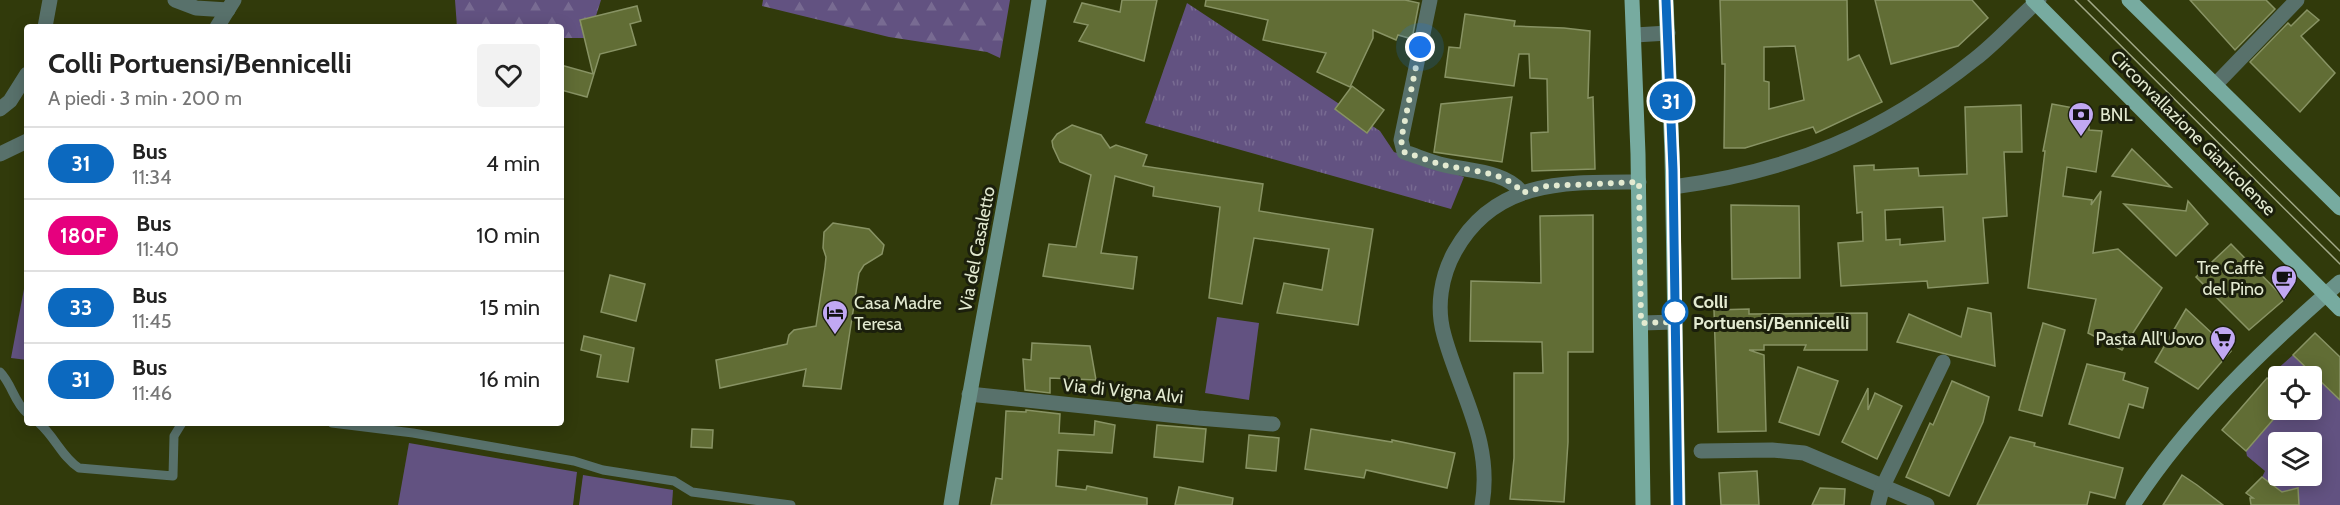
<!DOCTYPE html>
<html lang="it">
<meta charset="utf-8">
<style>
:root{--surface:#fff;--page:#f2f2f2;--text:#222;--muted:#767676;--line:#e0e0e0}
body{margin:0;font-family:Cabin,sans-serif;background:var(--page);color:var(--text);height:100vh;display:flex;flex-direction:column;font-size:22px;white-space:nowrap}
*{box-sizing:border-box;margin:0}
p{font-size:20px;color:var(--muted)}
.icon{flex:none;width:33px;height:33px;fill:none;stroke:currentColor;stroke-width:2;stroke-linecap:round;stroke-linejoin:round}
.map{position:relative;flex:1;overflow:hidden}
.sheet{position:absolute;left:24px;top:24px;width:540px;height:402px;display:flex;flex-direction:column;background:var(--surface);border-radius:6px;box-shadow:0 3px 15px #0003}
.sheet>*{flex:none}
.badge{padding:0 12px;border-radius:20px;font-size:21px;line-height:39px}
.tools{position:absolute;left:2268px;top:366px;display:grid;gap:12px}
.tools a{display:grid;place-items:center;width:54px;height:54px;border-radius:6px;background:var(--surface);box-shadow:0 3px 15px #0003;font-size:30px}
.you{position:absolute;width:30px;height:30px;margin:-15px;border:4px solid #fff;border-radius:50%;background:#1a73e8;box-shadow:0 0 0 9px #1a73e833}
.map>.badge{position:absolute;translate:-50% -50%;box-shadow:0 0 0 3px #fff}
.round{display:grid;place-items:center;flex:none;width:63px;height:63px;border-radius:6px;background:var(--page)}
.summary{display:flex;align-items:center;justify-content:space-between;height:102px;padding:0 24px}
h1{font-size:28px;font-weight:700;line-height:45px}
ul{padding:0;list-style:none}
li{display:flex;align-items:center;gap:18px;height:72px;padding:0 24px;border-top:2px solid var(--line)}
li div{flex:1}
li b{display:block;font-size:22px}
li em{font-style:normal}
li .badge{min-width:66px;font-weight:700;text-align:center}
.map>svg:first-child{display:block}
.green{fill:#625281;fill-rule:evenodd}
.forest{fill:url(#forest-firs)}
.park{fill:url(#park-tufts)}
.building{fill:#616d35;stroke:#889364;stroke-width:1.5;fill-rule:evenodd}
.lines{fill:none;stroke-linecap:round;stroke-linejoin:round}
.lane{stroke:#58716b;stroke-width:9}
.street{stroke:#58716b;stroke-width:15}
.secondary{stroke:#6a9289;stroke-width:15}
.primary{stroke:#77aba0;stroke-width:15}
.tram{stroke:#a2a988;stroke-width:1.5}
.line-casing{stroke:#fff;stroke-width:14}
.line{stroke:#0c69bf;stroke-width:9}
.walk{stroke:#e3ead1;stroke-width:6;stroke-dasharray:0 10.8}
.stop-dot{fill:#fff;stroke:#0c69bf;stroke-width:3}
.labels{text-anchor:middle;stroke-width:6;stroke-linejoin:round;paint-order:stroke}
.poi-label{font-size:18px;fill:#e3ead1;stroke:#1b1f0c;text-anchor:start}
.street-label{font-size:18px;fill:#e3ead1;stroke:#1b1f0c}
.stop-label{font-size:18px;font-weight:bold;fill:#e3ead1;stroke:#1b1f0c;text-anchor:start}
</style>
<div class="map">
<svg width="2340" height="505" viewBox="0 0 2340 505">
<defs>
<pattern id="forest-firs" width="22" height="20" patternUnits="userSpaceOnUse" patternTransform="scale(1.5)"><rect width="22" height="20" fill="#625281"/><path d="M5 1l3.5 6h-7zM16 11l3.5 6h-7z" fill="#786b92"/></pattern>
<pattern id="park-tufts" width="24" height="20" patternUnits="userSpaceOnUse" patternTransform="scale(1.5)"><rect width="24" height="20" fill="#625281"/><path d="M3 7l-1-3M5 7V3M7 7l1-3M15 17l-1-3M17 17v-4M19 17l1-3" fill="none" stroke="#786b92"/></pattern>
</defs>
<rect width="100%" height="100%" fill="#313a0b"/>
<g class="green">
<polygon points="27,273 27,360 11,358"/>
<polygon points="1217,317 1259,323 1249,400 1205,393"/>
<path d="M2293,355L2340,400V505H2299L2262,477L2265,471L2247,456L2246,451L2282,410H2312V376H2278V387L2267,378ZM2278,442H2312V476H2278Z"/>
<polygon points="409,443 577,472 573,505 398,505"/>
<polygon points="583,475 673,490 672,505 579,505"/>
</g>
<g class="forest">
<polygon points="455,0 601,0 589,38 561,38 561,27 457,27"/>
<polygon points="763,0 1010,0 1000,58 987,52 889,37 762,6"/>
</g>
<polygon class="park" points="1187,3 1380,131 1394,152 1464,177 1451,209 1145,123"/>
<g class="building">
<polygon points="1122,0 1157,0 1144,61 1079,41 1088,25 1074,22 1082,3 1120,12"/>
<polygon points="1206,0 1405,0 1419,3 1412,39 1398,35 1396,40 1373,30 1373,38 1350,87 1317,72 1326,53 1263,40 1268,20 1205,6"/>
<path d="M1720,0H1847L1848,60L1859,55L1882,102L1816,133L1813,127L1745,148H1724L1725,64H1722ZM1795,46L1804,100L1769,109V82L1764,81V47Z"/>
<polygon points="1875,0 1972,0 1988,18 1958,46 1891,64"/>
<polygon points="2190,0 2266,0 2275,9 2235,50"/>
<polygon points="637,6 641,21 630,24 636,45 600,54 587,97 561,90 561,65 593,74 580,20"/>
<polygon points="2307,10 2319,20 2301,36 2335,73 2300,112 2250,62 2288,23 2291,26"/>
<polygon points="1465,14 1515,21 1514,26 1564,28 1590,31 1588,98 1593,97 1595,169 1532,171 1531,133 1548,132 1547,79 1530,78 1529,54 1519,54 1514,86 1445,77 1449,47 1460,48"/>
<polygon points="1352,86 1384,110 1367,133 1335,109"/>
<polygon points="1512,97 1502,162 1434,152 1441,104"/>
<polygon points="2052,104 2074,108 2071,120 2089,123 2089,130 2102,131 2096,172 2067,167 2063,196 2092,200 2091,205 2101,191 2093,253 2118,249 2162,288 2122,350 2088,333 2096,299 2028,288 2045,151 2043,151"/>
<path d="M2021,105L2022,152H2004L2007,216L1983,218L1988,283L1928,288L1927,281L1841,286L1838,243L1863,241L1862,212L1857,213L1854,166L1874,165V170L1918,168L1919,176L1967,174L1965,107ZM1943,207L1945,241L1900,245V239L1886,240L1885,210Z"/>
<polygon points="1072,125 1101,135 1110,148 1116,145 1147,155 1143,166 1263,184 1259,211 1373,229 1358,325 1277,313 1284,283 1322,290 1329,249 1254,238 1242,304 1209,298 1220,207 1153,196 1154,187 1115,176 1101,253 1137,257 1133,289 1043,276 1049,244 1076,247 1091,175 1060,162 1053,147 1052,141 1057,134"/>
<polygon points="2132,149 2171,187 2112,176"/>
<polygon points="2188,201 2208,224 2176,256 2124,204 2186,211"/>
<polygon points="1731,205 1799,206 1800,278 1732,279"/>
<polygon points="1593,215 1593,352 1568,352 1568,442 1564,502 1510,499 1514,458 1514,373 1543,373 1542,342 1470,341 1471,281 1541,283 1540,216"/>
<polygon points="833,223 869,229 884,245 882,254 864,265 859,273 841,389 803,386 806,369 720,388 716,360 787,344 789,335 794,330 816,326 825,267 826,257 823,248 824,232"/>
<polygon points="2231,244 2285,299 2249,330 2196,277"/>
<polygon points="610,275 645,284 636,321 601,312"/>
<polygon points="1968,308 1991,313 1995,366 1897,342 1909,314 1961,337"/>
<polygon points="1749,309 1749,314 1867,313 1867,350 1804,350 1806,345 1764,345 1764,350 1749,350 1764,355 1766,431 1718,432 1714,310"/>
<polygon points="2186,309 2231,351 2198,389 2155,362"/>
<polygon points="2043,323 2065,330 2042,416 2019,410"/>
<polygon points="2315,333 2340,357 2340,400 2293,355"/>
<polygon points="584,336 634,348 628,382 597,377 601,355 581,350"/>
<polygon points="1032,343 1090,346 1096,380 1050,378 1050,393 1025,390 1023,359 1031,360"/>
<polygon points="2087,364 2125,373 2123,380 2148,388 2143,408 2129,404 2119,438 2069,424"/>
<polygon points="1798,367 1838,381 1819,435 1779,422"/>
<polygon points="2267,378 2278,387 2278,414 2246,451 2222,430"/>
<polygon points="1952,381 1989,397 1983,422 1949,496 1906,477 1930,423 1933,425"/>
<polygon points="1868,388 1868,410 1875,393 1902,406 1877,459 1842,442"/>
<polygon points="1026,410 1060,414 1059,433 1094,435 1095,421 1115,425 1112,453 1058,450 1056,486 1086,490 1087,486 1147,498 1147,505 991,505 996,478 1002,479 1006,411 1026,412"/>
<polygon points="1157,425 1206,429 1203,462 1154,457"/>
<polygon points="692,429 713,430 712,448 691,447"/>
<polygon points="1311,429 1392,442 1392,440 1455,453 1447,488 1366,470 1364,478 1305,469"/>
<polygon points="1249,435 1279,438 1276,471 1246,468"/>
<polygon points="2010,437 2035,443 2034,446 2123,468 2115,498 2090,492 2087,505 1977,505"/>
<polygon points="1757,471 1759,505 1721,505 1719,473"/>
<polygon points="2182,475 2197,485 2223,505 2163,505"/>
<polygon points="2262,477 2282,492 2298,488 2299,505 2251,505 2250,498 2253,498 2246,493"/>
<polygon points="1179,487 1233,498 1232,505 1175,505"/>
<polygon points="1820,488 1845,489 1844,505 1812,505"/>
</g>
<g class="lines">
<g class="lane">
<path d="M0,372C12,384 14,402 27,413"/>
<path d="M39,423C55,437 62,457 79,468L173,476L174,436L182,423"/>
<polyline points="332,423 413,433 574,461 603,470 674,481 692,492 791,505"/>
</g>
<g class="street">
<polyline points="175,0 196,8 228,10"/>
<path d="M1430,0L1401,140L1404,152C1417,156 1431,162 1444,165C1468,171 1507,171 1522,193"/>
<polyline points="45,27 50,0"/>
<polyline points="217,27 234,0"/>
<polyline points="1635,35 1668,33"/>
<polyline points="2215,85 2297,0"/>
<polyline points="0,109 10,101 27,74"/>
<polyline points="0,154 27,141"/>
<path d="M1673,187C1792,171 1881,134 1975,59C1998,41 2017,19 2039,0"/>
<polyline points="1642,323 1675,322"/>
<polyline points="969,394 1198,418 1273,424"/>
<polyline points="1701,451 1772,450 1804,453 1927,505"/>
<path d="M1482,505C1493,441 1460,394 1444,335C1436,307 1441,276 1455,251C1495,179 1566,182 1639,182"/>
<polyline points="1878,505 1883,486 1943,362"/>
</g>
<g class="secondary">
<path d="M951,505C978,336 1013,169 1039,0"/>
<path d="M2133,505C2188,420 2264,348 2340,282"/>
</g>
<g class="primary">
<polyline points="1632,0 1638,154 1643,505"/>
<polyline points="1666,0 1672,154 1678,505"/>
<polyline points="2033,0 2340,309"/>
<polyline points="2129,0 2340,208"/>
</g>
<g class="tram">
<polyline points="2075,0 2340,264"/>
<polyline points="2088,0 2340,251"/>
</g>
</g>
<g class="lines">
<defs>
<polyline id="line" points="1666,0 1673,170 1678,505"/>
</defs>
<use href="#line" class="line-casing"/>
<use href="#line" class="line"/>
<path class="walk" d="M1420,47L1401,140L1404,152C1417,156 1431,162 1444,165C1468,171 1507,171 1522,193L1547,186L1639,182L1641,323L1675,322V312"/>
</g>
<defs>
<symbol id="bank-pin" viewBox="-11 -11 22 30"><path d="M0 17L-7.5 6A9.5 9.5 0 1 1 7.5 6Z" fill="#c1a8f3" stroke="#1b1f0c"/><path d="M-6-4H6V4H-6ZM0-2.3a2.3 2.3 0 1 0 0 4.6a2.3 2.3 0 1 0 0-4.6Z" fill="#111"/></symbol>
<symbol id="cafe-pin" viewBox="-11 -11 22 30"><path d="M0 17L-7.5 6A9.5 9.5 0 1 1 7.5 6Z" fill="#c1a8f3" stroke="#1b1f0c"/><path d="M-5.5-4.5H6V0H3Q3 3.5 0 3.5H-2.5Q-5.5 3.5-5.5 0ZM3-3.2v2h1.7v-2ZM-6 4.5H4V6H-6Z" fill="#111"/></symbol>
<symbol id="hotel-pin" viewBox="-11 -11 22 30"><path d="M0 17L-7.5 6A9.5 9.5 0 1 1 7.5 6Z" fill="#c1a8f3" stroke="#1b1f0c"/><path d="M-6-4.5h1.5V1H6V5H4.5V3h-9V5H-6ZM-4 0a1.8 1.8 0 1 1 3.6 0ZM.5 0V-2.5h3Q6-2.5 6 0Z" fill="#111"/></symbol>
<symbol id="supermarket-pin" viewBox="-11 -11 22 30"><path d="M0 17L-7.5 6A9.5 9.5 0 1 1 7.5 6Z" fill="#c1a8f3" stroke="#1b1f0c"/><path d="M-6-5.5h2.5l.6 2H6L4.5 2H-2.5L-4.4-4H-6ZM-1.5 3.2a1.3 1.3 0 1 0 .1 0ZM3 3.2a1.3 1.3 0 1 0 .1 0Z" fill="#111"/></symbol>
</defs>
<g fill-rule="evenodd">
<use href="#bank-pin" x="2066" y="100" width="30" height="40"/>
<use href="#cafe-pin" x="2269" y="263" width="30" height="40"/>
<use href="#hotel-pin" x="820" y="298" width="30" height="40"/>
<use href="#supermarket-pin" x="2208" y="324" width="30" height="40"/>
</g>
<circle class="stop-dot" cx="1675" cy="312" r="12"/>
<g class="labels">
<g class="poi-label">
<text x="2100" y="121">BNL</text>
<text x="2264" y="274" text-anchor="end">Tre Caffè<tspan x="2264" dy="21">del Pino</tspan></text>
<text x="854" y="309">Casa Madre<tspan x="854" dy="21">Teresa</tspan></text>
<text x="2204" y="345" text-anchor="end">Pasta All'Uovo</text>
</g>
<g class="street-label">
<text transform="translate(2193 133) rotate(45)" y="6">Circonvallazione Gianicolense</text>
<text transform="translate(977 249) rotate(-79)" y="6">Via del Casaletto</text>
<text transform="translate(1123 391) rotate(6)" y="6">Via di Vigna Alvi</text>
</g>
<g class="stop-label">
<text x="1693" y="308">Colli<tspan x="1693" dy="21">Portuensi/Bennicelli</tspan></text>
</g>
</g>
</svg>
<div class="tools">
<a><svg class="icon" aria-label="locate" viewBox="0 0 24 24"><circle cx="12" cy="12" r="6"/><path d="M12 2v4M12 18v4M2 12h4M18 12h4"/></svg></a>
<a><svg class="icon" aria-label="layers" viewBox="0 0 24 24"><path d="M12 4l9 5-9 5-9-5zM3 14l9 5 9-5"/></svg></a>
</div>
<div class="you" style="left:1420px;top:47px"></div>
<b class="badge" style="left:1671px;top:101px;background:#0c69bf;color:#fff">31</b>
<section class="sheet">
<div class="summary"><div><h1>Colli Portuensi/Bennicelli</h1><p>A piedi · 3 min · 200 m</p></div><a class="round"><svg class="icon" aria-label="heart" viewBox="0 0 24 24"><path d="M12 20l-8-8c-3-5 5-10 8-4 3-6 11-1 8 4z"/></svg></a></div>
<ul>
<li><span class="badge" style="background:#0c69bf;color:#fff">31</span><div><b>Bus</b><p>11:34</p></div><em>4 min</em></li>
<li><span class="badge" style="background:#e6007e;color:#fff">180F</span><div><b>Bus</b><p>11:40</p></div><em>10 min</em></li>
<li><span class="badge" style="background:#0c69bf;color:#fff">33</span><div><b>Bus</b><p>11:45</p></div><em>15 min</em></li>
<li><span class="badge" style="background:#0c69bf;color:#fff">31</span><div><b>Bus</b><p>11:46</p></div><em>16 min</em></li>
</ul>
</section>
</div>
